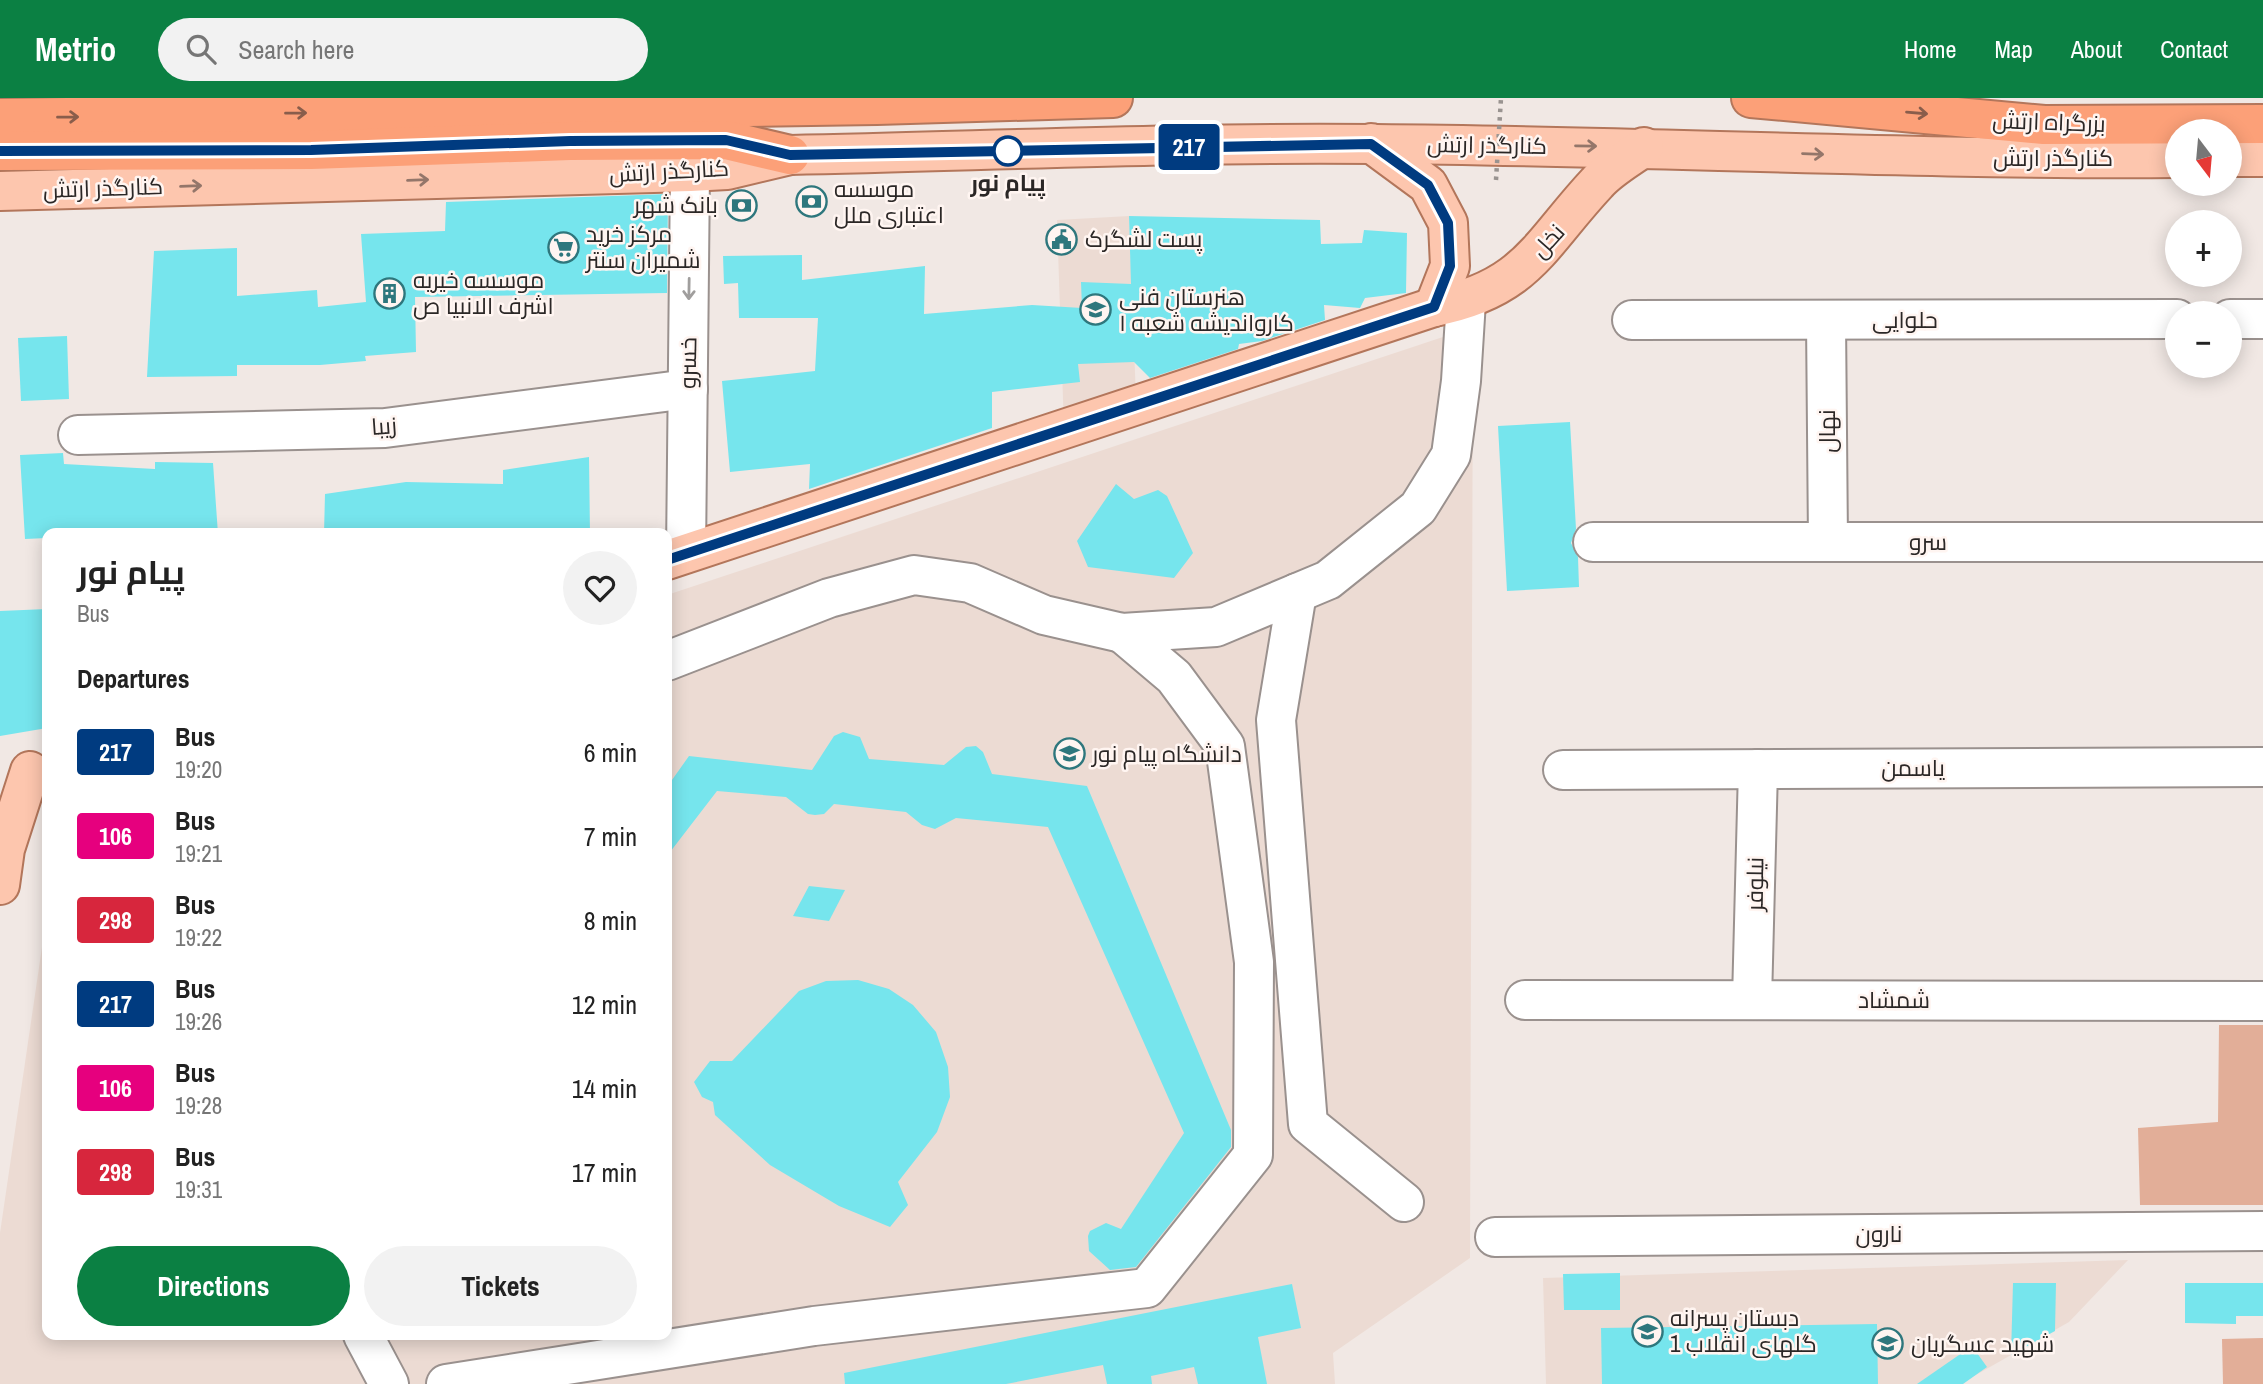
<!DOCTYPE html>
<meta charset="utf-8">
<style>
:root{--surface:#fff;--page:#f2f2f2;--text:#222;--muted:#767676;--accent:#0b8043}
body{margin:0;font-family:"Archivo Narrow",Cairo,sans-serif;background:var(--page);color:var(--text);height:100vh;display:flex;flex-direction:column;font-size:26px;white-space:nowrap}
*{box-sizing:border-box;margin:0}
p{font-size:23px;color:var(--muted)}
.icon{flex:none;width:38px;height:38px;fill:none;stroke:currentColor;stroke-width:2;stroke-linecap:round;stroke-linejoin:round}
.map{position:relative;flex:1;overflow:hidden}
.sheet{position:absolute;left:42px;top:430px;width:630px;height:812px;display:flex;flex-direction:column;background:var(--surface);border-radius:14px;box-shadow:0 4px 18px #0003}
.sheet>*{flex:none}
.badge{padding:0 14px;border-radius:5px;font-size:24px;line-height:46px}
.needle{width:46px;rotate:164deg}
.buttons{position:absolute;left:2165px;top:21px;display:grid;gap:14px}
.buttons a{display:grid;place-items:center;width:77px;height:77px;border-radius:50%;background:var(--surface);box-shadow:0 4px 18px #0003;font-size:35px}
.map>.badge{position:absolute;translate:-50% -50%;box-shadow:0 0 0 4px #fff}
h2{padding:0 35px;font-size:26px;line-height:63px}
.round{display:grid;place-items:center;flex:none;width:74px;height:74px;border-radius:37px;background:var(--page)}
.head{display:flex;align-items:center;justify-content:space-between;height:119px;padding:0 35px}
h1{font-size:33px;font-weight:700;line-height:52px}
.action{display:flex;gap:14px;margin-top:auto;padding:14px 35px}
.action a{flex:1;height:80px;border-radius:42px;background:var(--accent);color:#fff;font-size:28px;font-weight:700;line-height:80px;text-align:center}
.action a+a{background:var(--page);color:var(--text)}
ul{padding:0;list-style:none}
li{display:flex;align-items:center;gap:21px;height:84px;padding:0 35px}
li div{flex:1}
li b{display:block;font-size:26px}
li em{font-style:normal}
li .badge{min-width:77px;font-weight:700;text-align:center}
header{display:flex;align-items:center;gap:42px;box-sizing:border-box;height:98px;padding:0 35px;background:var(--accent);color:#fff}
header strong{font-size:33px}
nav{display:flex;gap:38px;margin-inline-start:auto;font-size:24px}
.search{width:490px;height:63px;background:var(--page);display:flex;align-items:center;gap:18px;box-sizing:border-box;padding:0 24px;border-radius:38px;color:var(--muted);font-size:26px}
.map>svg:first-child{display:block}
.built{fill:#ecdbd3}
.park{fill:#e2ae98}
.building{fill:#76e5ed}
.lines{fill:none;stroke-linecap:round;stroke-linejoin:round}
.minor-casing{stroke:#9a918e;stroke-width:42}
.major-casing{stroke:#b3765b;stroke-width:42}
.highway-casing{stroke:#b3765b;stroke-width:42}
.minor{stroke:#fff;stroke-width:38}
.major{stroke:#fdc6ae;stroke-width:38}
.highway{stroke:#fca078;stroke-width:38}
.path-bridge{stroke:#999390;stroke-width:4.5;stroke-dasharray:3.5 5;stroke-linecap:butt}
.oneway{stroke:#895d4b}
.oneway2{stroke:#94766a}
.oneway3{stroke:#a09e9d}
.line-casing{stroke:#fff;stroke-width:16}
.line{stroke:#003b80;stroke-width:10}
.stop-dot{fill:#fff;stroke:#003b80;stroke-width:3.5}
.labels{text-anchor:middle;stroke-width:5;stroke-linejoin:round;paint-order:stroke}
.street-label{font-size:23px;fill:#2b2726;stroke:#fff5f1}
.stop-label{font-size:23px;font-weight:bold;fill:#2b2726;stroke:#fff5f1}
.poi-label{font-size:23px;fill:#2b2726;stroke:#fff5f1;text-anchor:start}
</style>
<header>
<strong>Metrio</strong>
<div class="search"><svg class="icon" aria-label="search" viewBox="0 0 24 24"><circle cx="10" cy="10" r="6"/><path d="M15 15l6 6"/></svg>Search here</div>
<nav><a>Home</a><a>Map</a><a>About</a><a>Contact</a></nav>
</header>
<div class="map">
<svg width="2263" height="1286" viewBox="0 0 2263 1286">
<rect width="100%" height="100%" fill="#f1e8e4"/>
<g class="built">
<polygon points="1129,118 1136,301 1064,331 1057,122"/>
<polygon points="1473,229 1470,1160 1333,1255 1335,1286 0,1286 0,1135 47,815 47,1237 667,1237 667,497"/>
<polygon points="2128,1162 2069,1224 1960,1286 1546,1286 1543,1180"/>
</g>
<g class="park">
<polygon points="2219,927 2263,927 2263,1107 2140,1107 2138,1030 2218,1024"/>
<polygon points="2263,1240 2263,1286 2223,1286 2222,1241"/>
</g>
<g class="building">
<polygon points="668,96 667,195 415,199 416,254 365,258 366,263 320,267 237,267 237,278 147,279 154,153 237,150 237,198 317,192 318,209 366,204 361,136 445,133 446,104"/>
<polygon points="1129,118 1320,122 1321,146 1362,145 1364,132 1407,135 1406,195 1365,200 1360,210 1324,207 1325,222 1262,243 1239,246 1238,251 1150,280 1134,264 1078,266 1080,284 992,294 992,330 809,391 810,366 730,374 722,283 815,273 818,220 739,220 738,185 724,186 723,158 802,157 802,182 925,168 924,216 1032,207 1082,210 1081,184 1131,186"/>
<polygon points="67,238 69,301 21,303 18,240"/>
<polygon points="1570,324 1576,431 1571,445 1578,459 1579,489 1507,493 1498,328"/>
<polygon points="63,355 64,366 155,371 155,364 213,365 218,436 47,436 47,440 25,441 20,357"/>
<polygon points="589,359 590,436 324,436 325,396 406,384 503,386 503,372"/>
<polygon points="1116,386 1134,401 1158,392 1167,398 1193,455 1174,480 1088,469 1077,443"/>
<polygon points="47,511 47,630 0,638 0,513"/>
<polygon points="843,634 860,639 869,661 944,667 966,649 976,648 983,654 992,676 1087,688 1231,1032 1231,1049 1136,1169 1110,1172 1089,1153 1088,1138 1090,1133 1106,1125 1121,1131 1184,1035 1048,729 956,720 935,731 922,727 906,714 834,706 824,716 815,717 808,716 786,699 717,693 667,758 667,689 689,658 812,672 834,638"/>
<polygon points="809,788 845,792 829,823 793,818"/>
<polygon points="858,882 889,891 913,907 936,934 948,969 950,999 937,1034 898,1084 908,1107 890,1129 839,1108 770,1067 715,1017 713,1004 702,999 694,984 710,963 732,963 799,893 826,883"/>
<polygon points="1620,1175 1620,1212 1564,1212 1563,1176"/>
<polygon points="2013,1185 2056,1185 2055,1233 2011,1257"/>
<polygon points="2185,1185 2263,1185 2263,1218 2236,1218 2236,1226 2185,1225"/>
<polygon points="1292,1186 1301,1230 1258,1239 1267,1286 1198,1286 1194,1269 1151,1278 1152,1286 1107,1286 1103,1267 1006,1286 845,1286 844,1275"/>
<polygon points="1877,1226 1878,1286 1602,1286 1601,1230"/>
<polygon points="1972,1248 1987,1269 1963,1286 1917,1286"/>
</g>
<g class="lines">
<defs>
<g id="minor">
<polyline points="2230,221 2263,221"/>
<polyline points="1632,222 2177,221"/>
<polyline points="1826,222 1828,444"/>
<polyline points="78,337 385,330 688,291"/>
<polyline points="1593,444 2263,444"/>
<polyline points="686,455 690,74"/>
<polyline points="1297,495 1276,622 1308,1026 1404,1104"/>
<polyline points="667,563 829,500 914,477 970,485 1044,517 1122,535 1216,529 1328,482 1418,410 1451,357 1461,283 1466,203"/>
<polyline points="1563,672 2263,669"/>
<polyline points="1525,902 2263,903"/>
<polyline points="1752,902 1758,671"/>
<polyline points="1495,1139 2263,1133"/>
<polyline points="363,1237 389,1286"/>
<polyline points="446,1286 814,1228 1147,1190 1253,1057 1254,864 1225,648 1174,579 1122,535"/>
</g>
<g id="major">
<polyline points="1371,45 1428,87 1448,125 1450,168 1434,209"/>
<polyline points="2230,59 2263,59"/>
<path d="M0,93L690,74L727,72L790,57C985,53 1181,44 1376,46C1643,48 1910,62 2177,60"/>
<path d="M667,462L1434,209C1527,191 1539,147 1597,85C1609,71 1629,60 1644,49"/>
<polyline points="0,787 5,751 30,673"/>
</g>
<g id="highway">
<polyline points="1751,0 2044,27 2263,26"/>
<polyline points="0,20 877,7 1113,0"/>
<polyline points="0,53 311,52 570,43 726,42 790,57"/>
</g>
</defs>
<use href="#minor" class="minor-casing"/>
<use href="#major" class="major-casing"/>
<use href="#highway" class="highway-casing"/>
<use href="#minor" class="minor"/>
<use href="#major" class="major"/>
<use href="#highway" class="highway"/>
<polyline class="path-bridge" points="1496,82 1501,0"/>
</g>
<defs><path id="oneway-shaft" d="M-6 0H5M1.5-3L5.5 0L1.5 3" fill="none" stroke-width="1.6" stroke-linecap="round" stroke-linejoin="round" transform="scale(1.75)"/></defs>
<g class="oneway">
<use href="#oneway-shaft" transform="translate(296 15) rotate(-1)"/>
<use href="#oneway-shaft" transform="translate(1917 15) rotate(5)"/>
<use href="#oneway-shaft" transform="translate(68 19) rotate(-1)"/>
</g>
<g class="oneway2">
<use href="#oneway-shaft" transform="translate(1586 48) rotate(1)"/>
<use href="#oneway-shaft" transform="translate(1813 56) rotate(2)"/>
<use href="#oneway-shaft" transform="translate(418 82) rotate(-2)"/>
<use href="#oneway-shaft" transform="translate(191 88) rotate(-2)"/>
</g>
<use class="oneway3" href="#oneway-shaft" transform="translate(689 191) rotate(91)"/>
<g class="lines">
<defs>
<polyline id="line" points="0,53 311,52 570,43 726,42 790,57 1371,46 1428,87 1448,125 1450,168 1434,209 667,462"/>
</defs>
<use href="#line" class="line-casing"/>
<use href="#line" class="line"/>
</g>
<defs>
<symbol id="bank-ring" viewBox="-11 -11 22 22"><circle r="9.5" fill="#fff5f1" stroke="#2e777d" stroke-width="1.5"/><path d="M-6-4H6V4H-6ZM0-2.3a2.3 2.3 0 1 0 0 4.6a2.3 2.3 0 1 0 0-4.6Z" fill="#2e777d"/></symbol>
<symbol id="civic-ring" viewBox="-11 -11 22 22"><circle r="9.5" fill="#fff5f1" stroke="#2e777d" stroke-width="1.5"/><path d="M-.6-6.5H3V-4.5H.6V-3L4-1V1h2V6H-6V1h2V-1L-.6-3ZM-1.2 2.5V6h2.4V2.5Z" fill="#2e777d"/></symbol>
<symbol id="supermarket-ring" viewBox="-11 -11 22 22"><circle r="9.5" fill="#fff5f1" stroke="#2e777d" stroke-width="1.5"/><path d="M-6-5.5h2.5l.6 2H6L4.5 2H-2.5L-4.4-4H-6ZM-1.5 3.2a1.3 1.3 0 1 0 .1 0ZM3 3.2a1.3 1.3 0 1 0 .1 0Z" fill="#2e777d"/></symbol>
<symbol id="building-ring" viewBox="-11 -11 22 22"><circle r="9.5" fill="#fff5f1" stroke="#2e777d" stroke-width="1.5"/><path d="M-4-6H4V6H1V3H-1V6H-4ZM-2.5-4.3h1.7v1.8h-1.7ZM.8-4.3h1.7v1.8H.8ZM-2.5-1h1.7V.8h-1.7ZM.8-1h1.7V.8H.8Z" fill="#2e777d"/></symbol>
<symbol id="school-ring" viewBox="-11 -11 22 22"><circle r="9.5" fill="#fff5f1" stroke="#2e777d" stroke-width="1.5"/><path d="M0-5L7-2L0 1L-7-2ZM-4 1L0 2.5L4 1V4Q0 6-4 4Z" fill="#2e777d"/></symbol>
<symbol id="university-ring" viewBox="-11 -11 22 22"><circle r="9.5" fill="#fff5f1" stroke="#2e777d" stroke-width="1.5"/><path d="M0-5L7-2L0 1L-7-2ZM-4 1L0 2.5L4 1V4Q0 6-4 4Z" fill="#2e777d"/></symbol>
</defs>
<g fill-rule="evenodd">
<use href="#bank-ring" x="794" y="86" width="35" height="35"/>
<use href="#bank-ring" x="724" y="90" width="35" height="35"/>
<use href="#civic-ring" x="1044" y="124" width="35" height="35"/>
<use href="#supermarket-ring" x="546" y="132" width="35" height="35"/>
<use href="#building-ring" x="372" y="178" width="35" height="35"/>
<use href="#school-ring" x="1078" y="194" width="35" height="35"/>
<use href="#university-ring" x="1052" y="638" width="35" height="35"/>
<use href="#school-ring" x="1630" y="1216" width="35" height="35"/>
<use href="#school-ring" x="1870" y="1228" width="35" height="35"/>
</g>
<circle class="stop-dot" cx="1008" cy="53" r="14"/>
<g class="labels">
<g class="street-label">
<text transform="translate(2049 24) rotate(2)" y="8">بزرگراه ارتش</text>
<text transform="translate(1487 47) rotate(1)" y="8">کنارگذر ارتش</text>
<text x="2053" y="68">کنارگذر ارتش</text>
<text transform="translate(669 73) rotate(-3)" y="8">کنارگذر ارتش</text>
<text transform="translate(103 90) rotate(-2)" y="8">کنارگذر ارتش</text>
<text transform="translate(1548 143) rotate(-48)" y="8">نخل</text>
<text x="1905" y="230">حلوایی</text>
<text transform="translate(688 265) rotate(-89)" y="8">خسرو</text>
<text transform="translate(384 328) rotate(-4)" y="8">زیبا</text>
<text transform="translate(1827 333) rotate(-90)" y="8">نهال</text>
<text x="1928" y="452">سرو</text>
<text x="1913" y="678">یاسمن</text>
<text transform="translate(1755 786) rotate(-89)" y="8">نیلوفر</text>
<text x="1894" y="910">شمشاد</text>
<text x="1879" y="1144">نارون</text>
</g>
<g class="stop-label">
<text x="1008" y="93">پیام نور</text>
</g>
<g class="poi-label">
<text x="834" y="99">موسسه<tspan x="834" dy="26">اعتباری ملل</tspan></text>
<text x="718" y="115" text-anchor="end">بانک شهر</text>
<text x="586" y="144">مرکز خرید<tspan x="586" dy="26">شمیران سنتر</tspan></text>
<text x="1085" y="149">پست لشگرک</text>
<text x="413" y="190">موسسه خیریه<tspan x="413" dy="26">اشرف الانبیا ص</tspan></text>
<text x="1119" y="207">هنرستان فنی<tspan x="1119" dy="26">کارواندیشه شعبه ۱</tspan></text>
<text x="1092" y="664">دانشگاه پیام نور</text>
<text x="1670" y="1228">دبستان پسرانه<tspan x="1670" dy="26">گلهای انقلاب 1</tspan></text>
<text x="1911" y="1254">شهید عسگریان</text>
</g>
</g>
</svg>
<div class="buttons">
<a><svg class="needle" viewBox="-14 -14 28 28"><path d="M0-13l5 13h-10z" fill="#e53935"/><path d="M0 13l5-13h-10z" fill="#767676"/></svg></a>
<a>+</a>
<a>−</a>
</div>
<b class="badge" style="left:1189px;top:49px;background:#003b80;color:#fff">217</b>
<section class="sheet">
<div class="head"><div><h1>پیام نور</h1><p>Bus</p></div><a class="round"><svg class="icon" aria-label="heart" viewBox="0 0 24 24"><path d="M12 20l-8-8c-3-5 5-10 8-4 3-6 11-1 8 4z"/></svg></a></div>
<h2>Departures</h2>
<ul>
<li><span class="badge" style="background:#003b80;color:#fff">217</span><div><b>Bus</b><p>19:20</p></div><em>6 min</em></li>
<li><span class="badge" style="background:#e6007e;color:#fff">106</span><div><b>Bus</b><p>19:21</p></div><em>7 min</em></li>
<li><span class="badge" style="background:#d7263d;color:#fff">298</span><div><b>Bus</b><p>19:22</p></div><em>8 min</em></li>
<li><span class="badge" style="background:#003b80;color:#fff">217</span><div><b>Bus</b><p>19:26</p></div><em>12 min</em></li>
<li><span class="badge" style="background:#e6007e;color:#fff">106</span><div><b>Bus</b><p>19:28</p></div><em>14 min</em></li>
<li><span class="badge" style="background:#d7263d;color:#fff">298</span><div><b>Bus</b><p>19:31</p></div><em>17 min</em></li>
</ul>
<div class="action"><a>Directions</a><a>Tickets</a></div>
</section>
</div>
